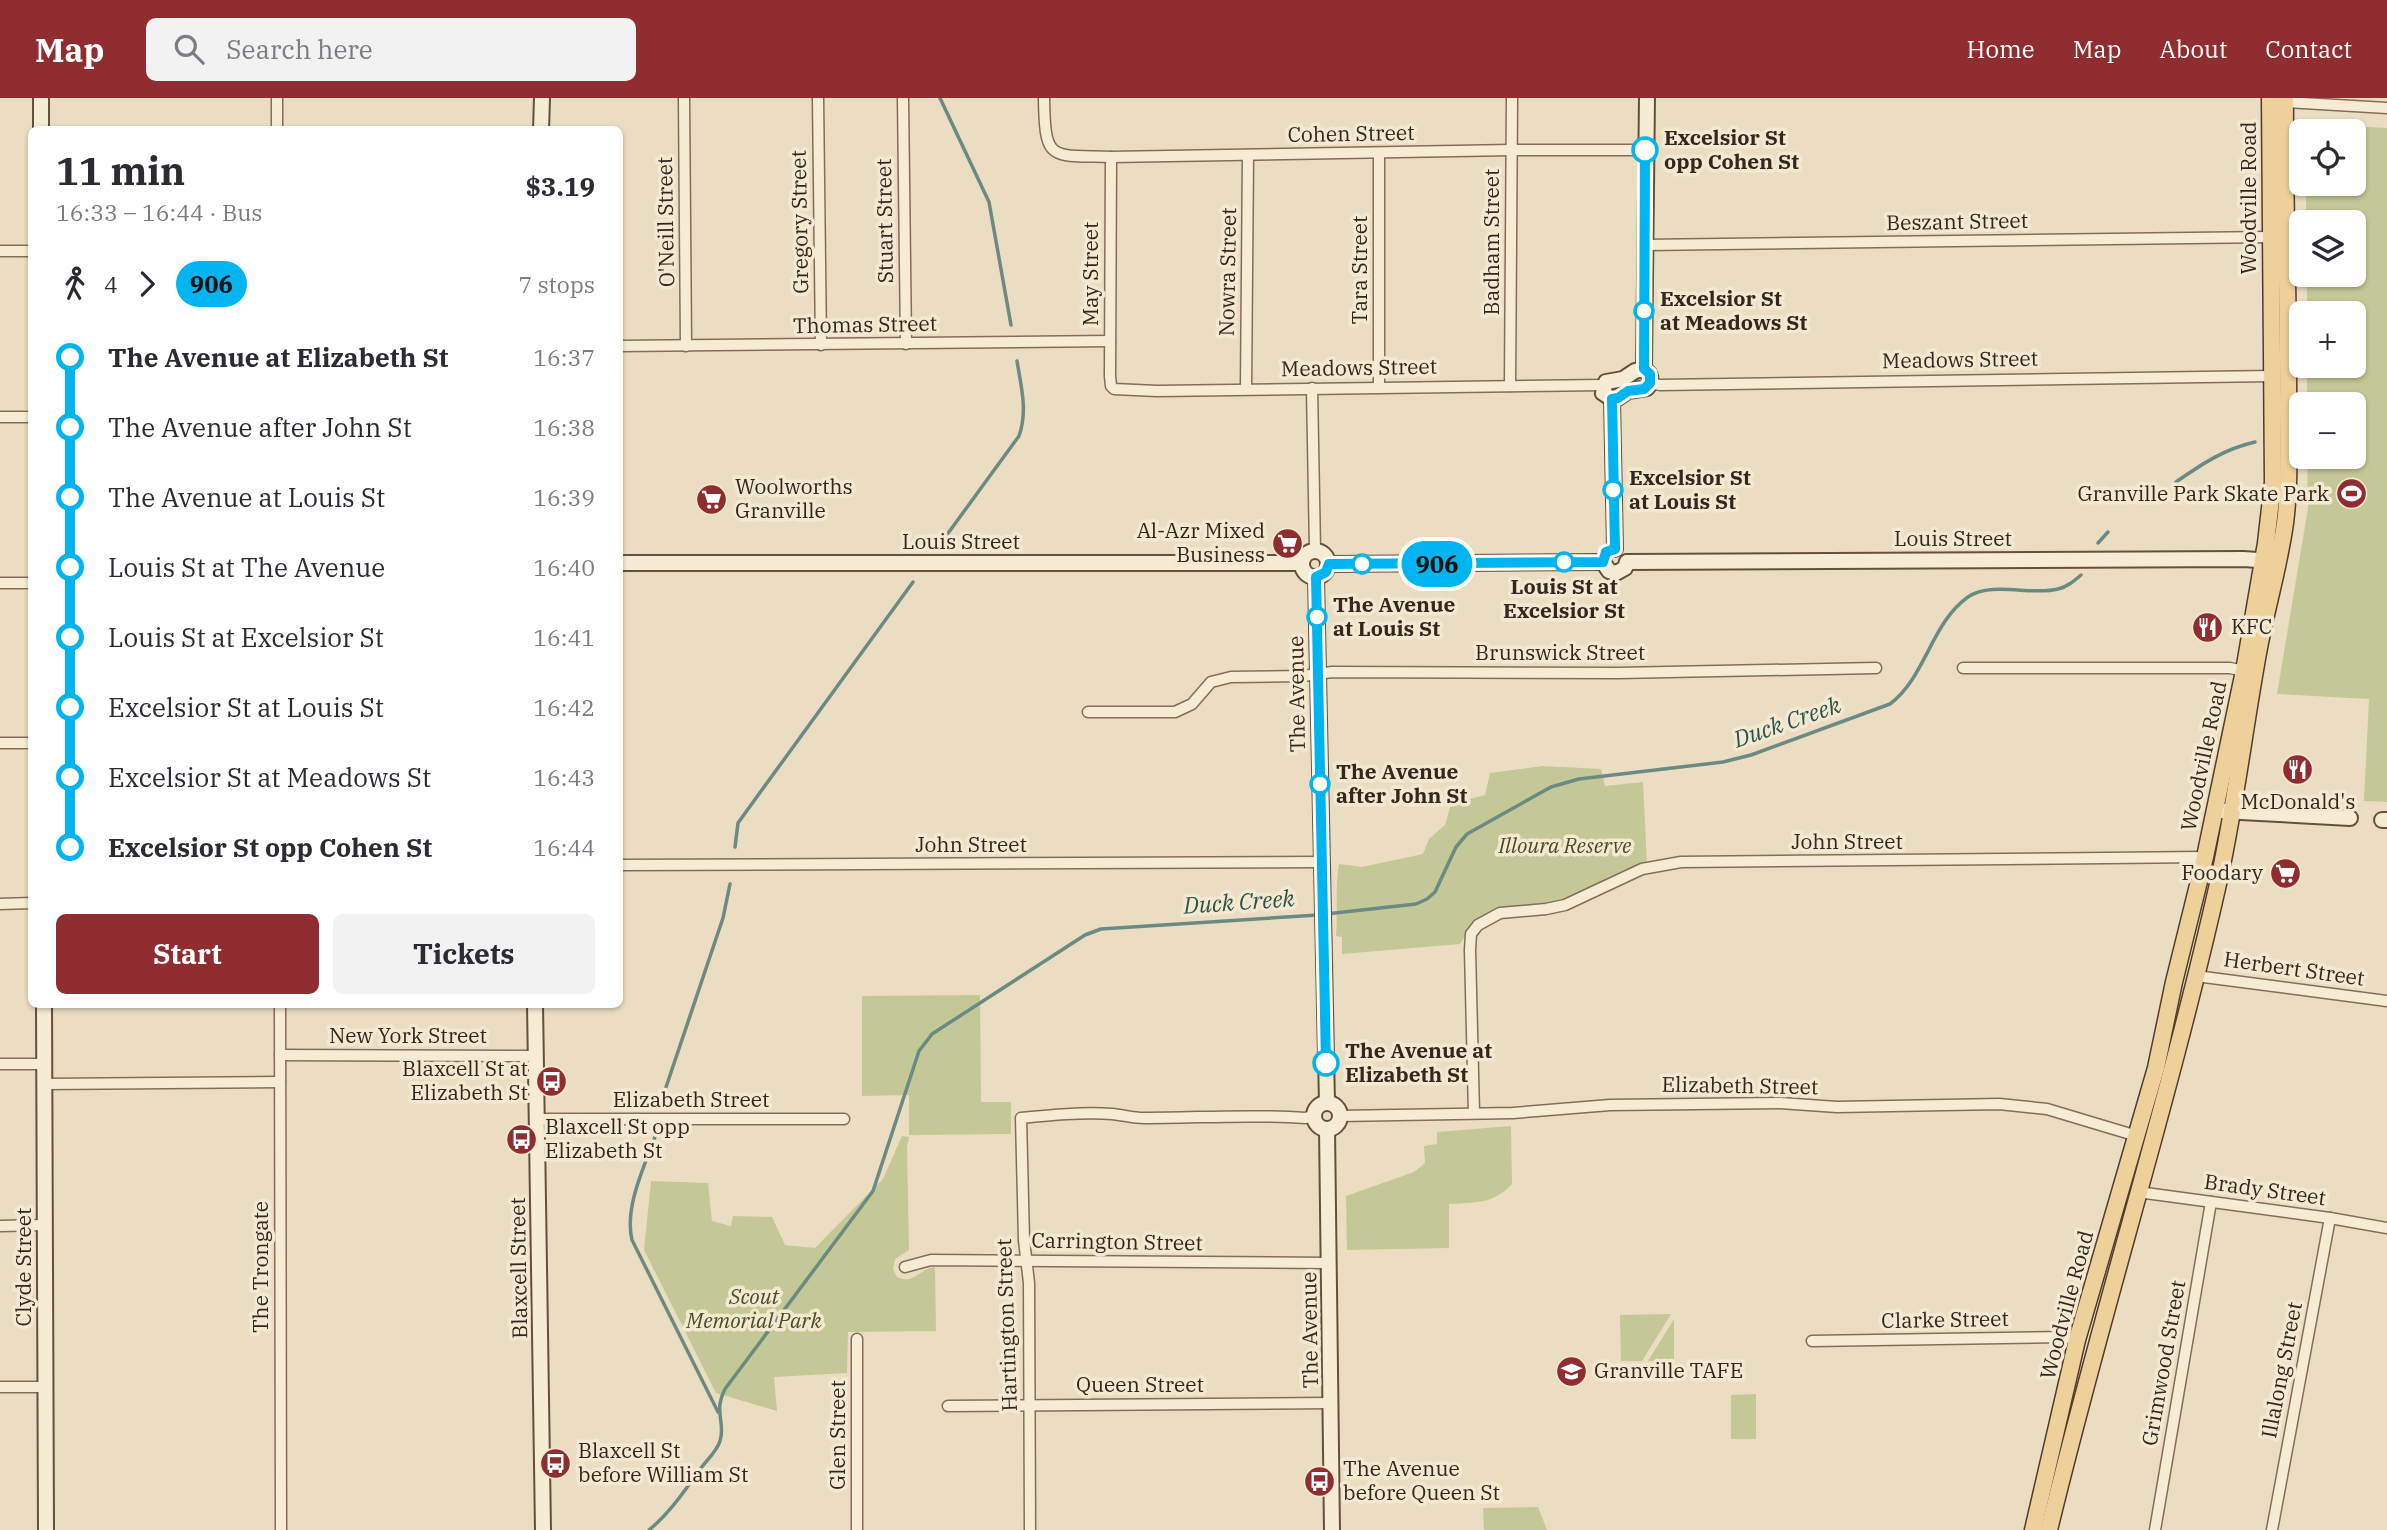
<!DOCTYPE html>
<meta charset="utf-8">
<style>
:root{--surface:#fff;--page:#f2f2f3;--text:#2b2b33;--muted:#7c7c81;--accent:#8f2d31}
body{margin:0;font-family:"IBM Plex Serif",serif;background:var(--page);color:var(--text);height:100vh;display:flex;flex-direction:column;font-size:26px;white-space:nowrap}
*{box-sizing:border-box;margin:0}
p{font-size:23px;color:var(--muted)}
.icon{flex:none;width:38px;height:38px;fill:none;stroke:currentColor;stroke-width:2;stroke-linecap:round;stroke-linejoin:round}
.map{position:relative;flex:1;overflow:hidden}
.drawer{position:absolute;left:28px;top:28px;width:595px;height:882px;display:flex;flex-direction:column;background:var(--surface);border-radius:10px;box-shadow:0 2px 5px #0004}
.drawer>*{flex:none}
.badge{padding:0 14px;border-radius:23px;font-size:24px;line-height:46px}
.fabs{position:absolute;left:2289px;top:21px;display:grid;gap:14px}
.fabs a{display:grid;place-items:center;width:77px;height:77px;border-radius:10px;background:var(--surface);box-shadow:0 2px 5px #0004;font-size:35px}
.map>.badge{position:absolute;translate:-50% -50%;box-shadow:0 0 0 4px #fff}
.legs{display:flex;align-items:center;gap:10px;height:77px;padding:0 28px;font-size:23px}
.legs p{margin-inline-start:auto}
.head{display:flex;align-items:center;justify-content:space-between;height:119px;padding:0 28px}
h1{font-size:38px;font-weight:700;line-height:52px}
.cta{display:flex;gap:14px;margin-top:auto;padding:14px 28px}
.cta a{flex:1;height:80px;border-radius:10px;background:var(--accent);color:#fff;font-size:28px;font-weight:700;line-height:80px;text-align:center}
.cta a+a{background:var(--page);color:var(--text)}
ul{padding:0 28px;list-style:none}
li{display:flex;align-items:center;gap:24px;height:70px;font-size:26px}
li i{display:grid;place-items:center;width:10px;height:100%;margin:0 9px;background:currentColor}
li i::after{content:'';width:18px;height:18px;margin:-9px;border:5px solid;border-radius:50%;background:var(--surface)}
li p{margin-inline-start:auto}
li:first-child i{background:linear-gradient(#0000 50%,currentColor 0)}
li:last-child i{background:linear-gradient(currentColor 50%,#0000 0)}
header{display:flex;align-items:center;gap:42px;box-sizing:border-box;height:98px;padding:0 35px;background:var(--accent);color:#fff}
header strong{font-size:33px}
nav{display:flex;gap:38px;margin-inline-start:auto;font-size:24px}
.search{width:490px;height:63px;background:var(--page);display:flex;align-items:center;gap:18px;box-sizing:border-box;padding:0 24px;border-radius:10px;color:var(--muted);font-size:26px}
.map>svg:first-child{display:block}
.green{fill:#c4c896}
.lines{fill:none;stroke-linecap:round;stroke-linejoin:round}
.stream{stroke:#6b8b82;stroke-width:3.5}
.street-casing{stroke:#836e5a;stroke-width:13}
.secondary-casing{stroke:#65503d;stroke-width:18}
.primary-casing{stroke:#513d2e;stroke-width:19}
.street{stroke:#f6ebd3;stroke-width:10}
.secondary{stroke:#f6ebd3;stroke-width:14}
.primary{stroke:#edd09a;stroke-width:16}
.line-1-casing{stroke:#fff;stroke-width:16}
.line-1{stroke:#00b5ef;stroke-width:10}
.stop-1-dot{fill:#fff;stroke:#00b5ef;stroke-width:3.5}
.labels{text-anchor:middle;stroke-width:7;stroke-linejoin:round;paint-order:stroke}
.street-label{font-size:21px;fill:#34271d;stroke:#f3e8d0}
.stop-label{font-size:21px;font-weight:bold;fill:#34271d;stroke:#f3e8d0;text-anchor:start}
.poi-label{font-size:21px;fill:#34271d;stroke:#f3e8d0;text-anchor:start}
.park-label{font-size:21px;font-style:italic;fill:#464f25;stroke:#f3e8d0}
.water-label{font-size:23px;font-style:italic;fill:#2d534f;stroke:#f3e8d0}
</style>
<header>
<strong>Map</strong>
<div class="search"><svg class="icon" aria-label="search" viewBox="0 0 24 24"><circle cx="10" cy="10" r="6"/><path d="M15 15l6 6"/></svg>Search here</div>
<nav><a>Home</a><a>Map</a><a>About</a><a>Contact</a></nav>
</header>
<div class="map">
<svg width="2387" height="1432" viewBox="0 0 2387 1432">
<rect width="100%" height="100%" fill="#ebddc1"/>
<g class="green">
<polygon points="2306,26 2387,30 2387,704 2364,703 2369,601 2277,596 2308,410 2307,359 2354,359 2354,306 2307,306 2307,268 2354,268 2354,215 2307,215 2307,177 2354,177 2354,124 2306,124 2306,86 2354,86 2354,33 2306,33"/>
<path d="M1543,668L1601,671L1605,688L1643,684L1647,767L1560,804L1488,815L1473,826L1460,846L1342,856V839L1336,838C1338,814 1335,790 1339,766L1362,769L1423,756L1429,741L1445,727L1451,706L1485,697L1490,675Z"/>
<polygon points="980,897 981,1004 1011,1004 1011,1036 909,1037 909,997 862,998 862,898"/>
<path d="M1511,1028L1512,1086C1492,1107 1476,1104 1449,1106V1150L1347,1152L1346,1098L1414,1074L1425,1065L1424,1048L1437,1046V1034Z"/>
<path d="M902,1038L909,1039L907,1049L909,1152L895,1161L893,1171L897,1179C915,1187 919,1170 935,1169L936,1233L848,1234L847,1275L774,1279L777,1313L716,1295L644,1152L651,1083L708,1085L712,1123L731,1128L733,1118L772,1119L785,1147L815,1150L883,1081Z"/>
<polygon points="1671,1216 1642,1263 1621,1263 1620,1217"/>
<polygon points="1674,1221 1674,1263 1648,1263"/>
<polygon points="1756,1296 1756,1341 1731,1341 1731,1297"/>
<polygon points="1538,1409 1547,1432 1484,1432 1483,1410"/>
</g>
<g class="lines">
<g class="stream">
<polyline points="940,0 989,104 1011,227"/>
<path d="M2176,384C2202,366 2224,351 2255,344"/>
<polyline points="2098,445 2108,434"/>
<path d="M938,449L1019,338C1028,313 1021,288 1017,263"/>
<polyline points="735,749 738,725 743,718 913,484"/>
<path d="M1326,816L1416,806L1427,801L1435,794L1456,749L1467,736L1551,689L1579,681L1723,664L1751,657L1890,606C1926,579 1931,525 1968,499C1992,483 2032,498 2058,491C2067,489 2074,483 2081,477"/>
<polyline points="661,1004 723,820 730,786"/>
<path d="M656,1036C645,1067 624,1109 632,1142L718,1314"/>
<path d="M649,1432C670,1415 685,1392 701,1370C707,1362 717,1353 720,1343C726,1325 713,1314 725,1291L873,1093L919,953L932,936L1085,837L1101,831L1318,817"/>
</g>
<defs>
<g id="street">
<polyline points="277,0 277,32"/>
<polyline points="684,0 686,248"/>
<polyline points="818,0 821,247"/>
<polyline points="903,0 906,246"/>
<path d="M1044,0C1045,65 1050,57 1111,59L1512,52H1645"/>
<polyline points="2285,4 2387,10"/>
<polyline points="1379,55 1379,289"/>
<polyline points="1111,59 1110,278 1111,288 1114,291 1157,293 1604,287"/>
<polyline points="1645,147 2270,139"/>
<polyline points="0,153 32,153"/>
<polyline points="620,248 1110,243"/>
<polyline points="1650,285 1660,287 2271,278"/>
<polyline points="1510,288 1512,0"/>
<polyline points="1312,290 1315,452"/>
<polyline points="1246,291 1248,57"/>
<polyline points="0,319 32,319"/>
<polyline points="0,485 32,485"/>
<polyline points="1963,570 2230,570 2244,573"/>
<polyline points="1088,614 1175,614 1192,606 1211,584 1231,579 1303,578 1332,574 1618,575 1876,570"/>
<polyline points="0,645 32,645"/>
<polyline points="620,767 1322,764"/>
<polyline points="0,806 32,805"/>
<polyline points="2196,878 2387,903"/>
<polyline points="280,906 281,1432"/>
<polyline points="280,957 536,958"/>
<polyline points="0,966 44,966"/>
<polyline points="44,986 280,984"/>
<polyline points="1474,1015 1470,852 1471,836 1478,827 1500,815 1546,811 1565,807 1642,771 1681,764 2205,759"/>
<polyline points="1339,1018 1513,1015 1610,1007 1780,1005 1837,1009 1999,1006 2047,1011 2137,1038"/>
<polyline points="538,1021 844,1021"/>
<polyline points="2138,1094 2330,1120 2387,1130"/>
<polyline points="0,1128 45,1127"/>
<polyline points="905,1169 931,1162 1330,1165"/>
<polyline points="857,1241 857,1432"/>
<polyline points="1812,1243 2065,1239 2077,1242"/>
<polyline points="0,1289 45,1289"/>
<polyline points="948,1308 1332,1305"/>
<path d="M1030,1432L1029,1185L1024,1142L1021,1020C1051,1017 1082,1014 1112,1016C1123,1017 1133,1020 1144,1020C1198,1020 1251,1016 1305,1020L1314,1018"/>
<polyline points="2155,1432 2211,1104"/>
<polyline points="2272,1432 2330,1120"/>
</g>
<g id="secondary">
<polyline points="41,0 41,32"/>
<polyline points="541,32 542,0"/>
<polyline points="1644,271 1647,0"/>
<polyline points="1612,301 1615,451"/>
<polyline points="1612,301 1603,295 1606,284 1623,281 1635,273 1644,271"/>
<path d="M1612,301L1618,300L1628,293L1647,290C1653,284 1651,275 1644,271"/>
<circle cx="1315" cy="466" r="13"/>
<polyline points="1603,464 1609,473 1616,475 1625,470 1627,464"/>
<polyline points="1627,464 2243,461 2273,463"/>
<polyline points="620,465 1302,465"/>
<polyline points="1329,466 1603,464"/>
<polyline points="1316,479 1327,1005"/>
<polyline points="2222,713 2350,720"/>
<polyline points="2382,722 2387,722"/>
<polyline points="44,906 46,1432"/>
<polyline points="535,906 543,1432"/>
<circle cx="1327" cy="1018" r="13"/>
<polyline points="1327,1031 1332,1432"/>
</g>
<g id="primary">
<polyline points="2033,1432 2077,1242 2156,970 2174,884 2205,759 2244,573 2266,445 2273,384 2270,0"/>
<path d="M2049,1432C2101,1216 2169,1003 2218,786C2235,710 2244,632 2258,555C2266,511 2279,469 2285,425C2290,387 2288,347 2288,308C2289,205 2284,103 2285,0"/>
</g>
</defs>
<use href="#street" class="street-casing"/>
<use href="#secondary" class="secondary-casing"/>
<use href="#primary" class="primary-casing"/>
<use href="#street" class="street"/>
<use href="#secondary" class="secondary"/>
<use href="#primary" class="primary"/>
</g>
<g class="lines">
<defs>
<polyline id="line-1" points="1326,965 1316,479 1326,474 1329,466 1603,464 1606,454 1615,451 1612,301 1618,300 1628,293 1644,291 1650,285 1650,276 1644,271 1645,52"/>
</defs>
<use href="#line-1" class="line-1-casing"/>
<use href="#line-1" class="line-1"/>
</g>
<defs>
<symbol id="stadium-disc" viewBox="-11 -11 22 22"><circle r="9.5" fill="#8f2d31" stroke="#f3e8d0"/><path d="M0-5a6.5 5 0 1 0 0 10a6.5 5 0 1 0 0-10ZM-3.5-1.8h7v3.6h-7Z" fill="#fff"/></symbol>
<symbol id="supermarket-disc" viewBox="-11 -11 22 22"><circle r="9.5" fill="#8f2d31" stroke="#f3e8d0"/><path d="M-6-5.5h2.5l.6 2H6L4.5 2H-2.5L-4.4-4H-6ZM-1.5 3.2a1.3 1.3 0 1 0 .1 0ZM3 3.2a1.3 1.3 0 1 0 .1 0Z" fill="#fff"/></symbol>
<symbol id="restaurant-disc" viewBox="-11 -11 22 22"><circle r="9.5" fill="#8f2d31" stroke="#f3e8d0"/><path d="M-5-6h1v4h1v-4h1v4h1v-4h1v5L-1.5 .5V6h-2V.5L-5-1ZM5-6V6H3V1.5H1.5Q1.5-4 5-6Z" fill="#fff"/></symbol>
<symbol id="bus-disc" viewBox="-11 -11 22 22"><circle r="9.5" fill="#8f2d31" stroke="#f3e8d0"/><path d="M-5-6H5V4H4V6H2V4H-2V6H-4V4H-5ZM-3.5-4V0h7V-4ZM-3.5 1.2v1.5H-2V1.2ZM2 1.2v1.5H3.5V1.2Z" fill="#fff"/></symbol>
<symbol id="university-disc" viewBox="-11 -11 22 22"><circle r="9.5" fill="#8f2d31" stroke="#f3e8d0"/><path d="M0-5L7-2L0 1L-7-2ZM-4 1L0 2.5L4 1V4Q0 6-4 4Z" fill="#fff"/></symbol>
</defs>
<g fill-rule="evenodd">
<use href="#stadium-disc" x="2334" y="378" width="35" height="35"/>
<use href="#supermarket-disc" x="694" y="384" width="35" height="35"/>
<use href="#supermarket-disc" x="1270" y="428" width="35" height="35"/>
<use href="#restaurant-disc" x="2190" y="512" width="35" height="35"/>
<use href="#restaurant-disc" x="2280" y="654" width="35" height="35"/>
<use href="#supermarket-disc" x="2268" y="758" width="35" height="35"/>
<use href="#bus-disc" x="534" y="966" width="35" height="35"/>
<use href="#bus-disc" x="504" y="1024" width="35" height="35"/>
<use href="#university-disc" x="1554" y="1256" width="35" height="35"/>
<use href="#bus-disc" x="538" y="1348" width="35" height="35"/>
<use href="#bus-disc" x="1302" y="1366" width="35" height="35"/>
</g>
<g class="stop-1-dot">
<circle cx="1645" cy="52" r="12"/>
<circle cx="1644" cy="213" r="9"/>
<circle cx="1613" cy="392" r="9"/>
<circle cx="1564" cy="464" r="9"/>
<circle cx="1362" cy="466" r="9"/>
<circle cx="1317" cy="519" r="9"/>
<circle cx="1320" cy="686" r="9"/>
<circle cx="1326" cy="965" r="12"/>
</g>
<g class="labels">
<g class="street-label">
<text transform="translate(1351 36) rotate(-1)" y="7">Cohen Street</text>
<text transform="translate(2249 100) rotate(-90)" y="7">Woodville Road</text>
<text transform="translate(885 123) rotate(-91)" y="7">Stuart Street</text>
<text transform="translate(666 124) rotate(-91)" y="7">O'Neill Street</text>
<text transform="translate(800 124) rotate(-91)" y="7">Gregory Street</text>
<text transform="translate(1957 124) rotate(-1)" y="7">Beszant Street</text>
<text transform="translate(1492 144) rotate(-90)" y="7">Badham Street</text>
<text transform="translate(1360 172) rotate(-90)" y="7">Tara Street</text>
<text transform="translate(1228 174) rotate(-89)" y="7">Nowra Street</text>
<text transform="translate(1091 176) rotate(-90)" y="7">May Street</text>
<text transform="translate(865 227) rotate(-1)" y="7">Thomas Street</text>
<text transform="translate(1960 262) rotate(-1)" y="7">Meadows Street</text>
<text transform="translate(1359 270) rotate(-1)" y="7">Meadows Street</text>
<text x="1953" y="448">Louis Street</text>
<text x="961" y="451">Louis Street</text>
<text x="1560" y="562">Brunswick Street</text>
<text transform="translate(1297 596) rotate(-91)" y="7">The Avenue</text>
<text transform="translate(2204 658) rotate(-78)" y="7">Woodville Road</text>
<text x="1847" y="751">John Street</text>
<text x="971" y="754">John Street</text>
<text transform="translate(2294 871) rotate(8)" y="7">Herbert Street</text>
<text x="408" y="945">New York Street</text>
<text transform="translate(1740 988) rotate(1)" y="7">Elizabeth Street</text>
<text x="691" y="1009">Elizabeth Street</text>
<text transform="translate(2265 1092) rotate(8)" y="7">Brady Street</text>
<text transform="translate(1117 1144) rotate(1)" y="7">Carrington Street</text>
<text transform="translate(24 1169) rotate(-90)" y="7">Clyde Street</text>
<text transform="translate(261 1169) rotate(-90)" y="7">The Trongate</text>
<text transform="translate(519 1170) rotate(-91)" y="7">Blaxcell Street</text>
<text transform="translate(2067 1207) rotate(-75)" y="7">Woodville Road</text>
<text transform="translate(1945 1222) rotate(-1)" y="7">Clarke Street</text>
<text transform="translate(1007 1227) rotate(-92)" y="7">Hartington Street</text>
<text transform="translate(1310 1232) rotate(-91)" y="7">The Avenue</text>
<text transform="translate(2164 1265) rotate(-80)" y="7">Grimwood Street</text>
<text transform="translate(2282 1272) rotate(-79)" y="7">Illalong Street</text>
<text x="1140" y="1294">Queen Street</text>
<text transform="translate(838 1337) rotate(-90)" y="7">Glen Street</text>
</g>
<g class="stop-label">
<text x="1664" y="47">Excelsior St<tspan x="1664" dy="24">opp Cohen St</tspan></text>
<text x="1660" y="208">Excelsior St<tspan x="1660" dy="24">at Meadows St</tspan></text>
<text x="1629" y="387">Excelsior St<tspan x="1629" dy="24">at Louis St</tspan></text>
<text x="1564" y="496" text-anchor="middle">Louis St at<tspan x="1564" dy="24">Excelsior St</tspan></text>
<text x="1333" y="514">The Avenue<tspan x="1333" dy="24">at Louis St</tspan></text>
<text x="1336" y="681">The Avenue<tspan x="1336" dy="24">after John St</tspan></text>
<text x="1345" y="960">The Avenue at<tspan x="1345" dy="24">Elizabeth St</tspan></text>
</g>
<g class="poi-label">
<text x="735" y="396">Woolworths<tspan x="735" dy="24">Granville</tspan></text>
<text x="2329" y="403" text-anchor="end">Granville Park Skate Park</text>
<text x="1265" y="440" text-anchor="end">Al-Azr Mixed<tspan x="1265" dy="24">Business</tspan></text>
<text x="2231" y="536">KFC</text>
<text x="2298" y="711" text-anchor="middle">McDonald's</text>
<text x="2263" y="782" text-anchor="end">Foodary</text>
<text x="528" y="978" text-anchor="end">Blaxcell St at<tspan x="528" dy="24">Elizabeth St</tspan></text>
<text x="545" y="1036">Blaxcell St opp<tspan x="545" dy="24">Elizabeth St</tspan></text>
<text x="1594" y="1280">Granville TAFE</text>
<text x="578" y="1360">Blaxcell St<tspan x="578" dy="24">before William St</tspan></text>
<text x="1343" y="1378">The Avenue<tspan x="1343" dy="24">before Queen St</tspan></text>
</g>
<g class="park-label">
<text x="1565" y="755">Illoura Reserve</text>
<text x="754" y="1206">Scout<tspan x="754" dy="24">Memorial Park</tspan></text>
</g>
<g class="water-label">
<text transform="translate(1787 624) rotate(-19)" y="8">Duck Creek</text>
<text transform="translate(1239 804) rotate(-4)" y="8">Duck Creek</text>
</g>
</g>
</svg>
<div class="fabs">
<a><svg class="icon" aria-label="locate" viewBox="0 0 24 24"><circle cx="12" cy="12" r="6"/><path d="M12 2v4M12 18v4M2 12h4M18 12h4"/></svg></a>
<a><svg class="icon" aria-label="layers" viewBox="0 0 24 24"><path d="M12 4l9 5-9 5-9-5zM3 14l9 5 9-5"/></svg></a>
<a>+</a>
<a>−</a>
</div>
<b class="badge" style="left:1437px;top:466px;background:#00b5ef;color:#111">906</b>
<section class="drawer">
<div class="head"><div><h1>11 min</h1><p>16:33 – 16:44 · Bus</p></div><b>$3.19</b></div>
<div class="legs"><svg class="icon" aria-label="walk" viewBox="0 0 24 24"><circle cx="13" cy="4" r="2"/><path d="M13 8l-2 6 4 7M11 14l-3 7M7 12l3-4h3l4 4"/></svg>4<svg class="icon" aria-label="forward" viewBox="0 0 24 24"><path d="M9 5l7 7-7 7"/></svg><b class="badge" style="background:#00b5ef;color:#111">906</b><p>7 stops</p></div>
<ul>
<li><i style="color:#00b5ef"></i><b>The Avenue at Elizabeth St</b><p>16:37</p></li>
<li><i style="color:#00b5ef"></i><span>The Avenue after John St</span><p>16:38</p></li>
<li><i style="color:#00b5ef"></i><span>The Avenue at Louis St</span><p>16:39</p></li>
<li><i style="color:#00b5ef"></i><span>Louis St at The Avenue</span><p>16:40</p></li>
<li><i style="color:#00b5ef"></i><span>Louis St at Excelsior St</span><p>16:41</p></li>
<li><i style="color:#00b5ef"></i><span>Excelsior St at Louis St</span><p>16:42</p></li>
<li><i style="color:#00b5ef"></i><span>Excelsior St at Meadows St</span><p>16:43</p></li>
<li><i style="color:#00b5ef"></i><b>Excelsior St opp Cohen St</b><p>16:44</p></li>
</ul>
<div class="cta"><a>Start</a><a>Tickets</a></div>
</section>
</div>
